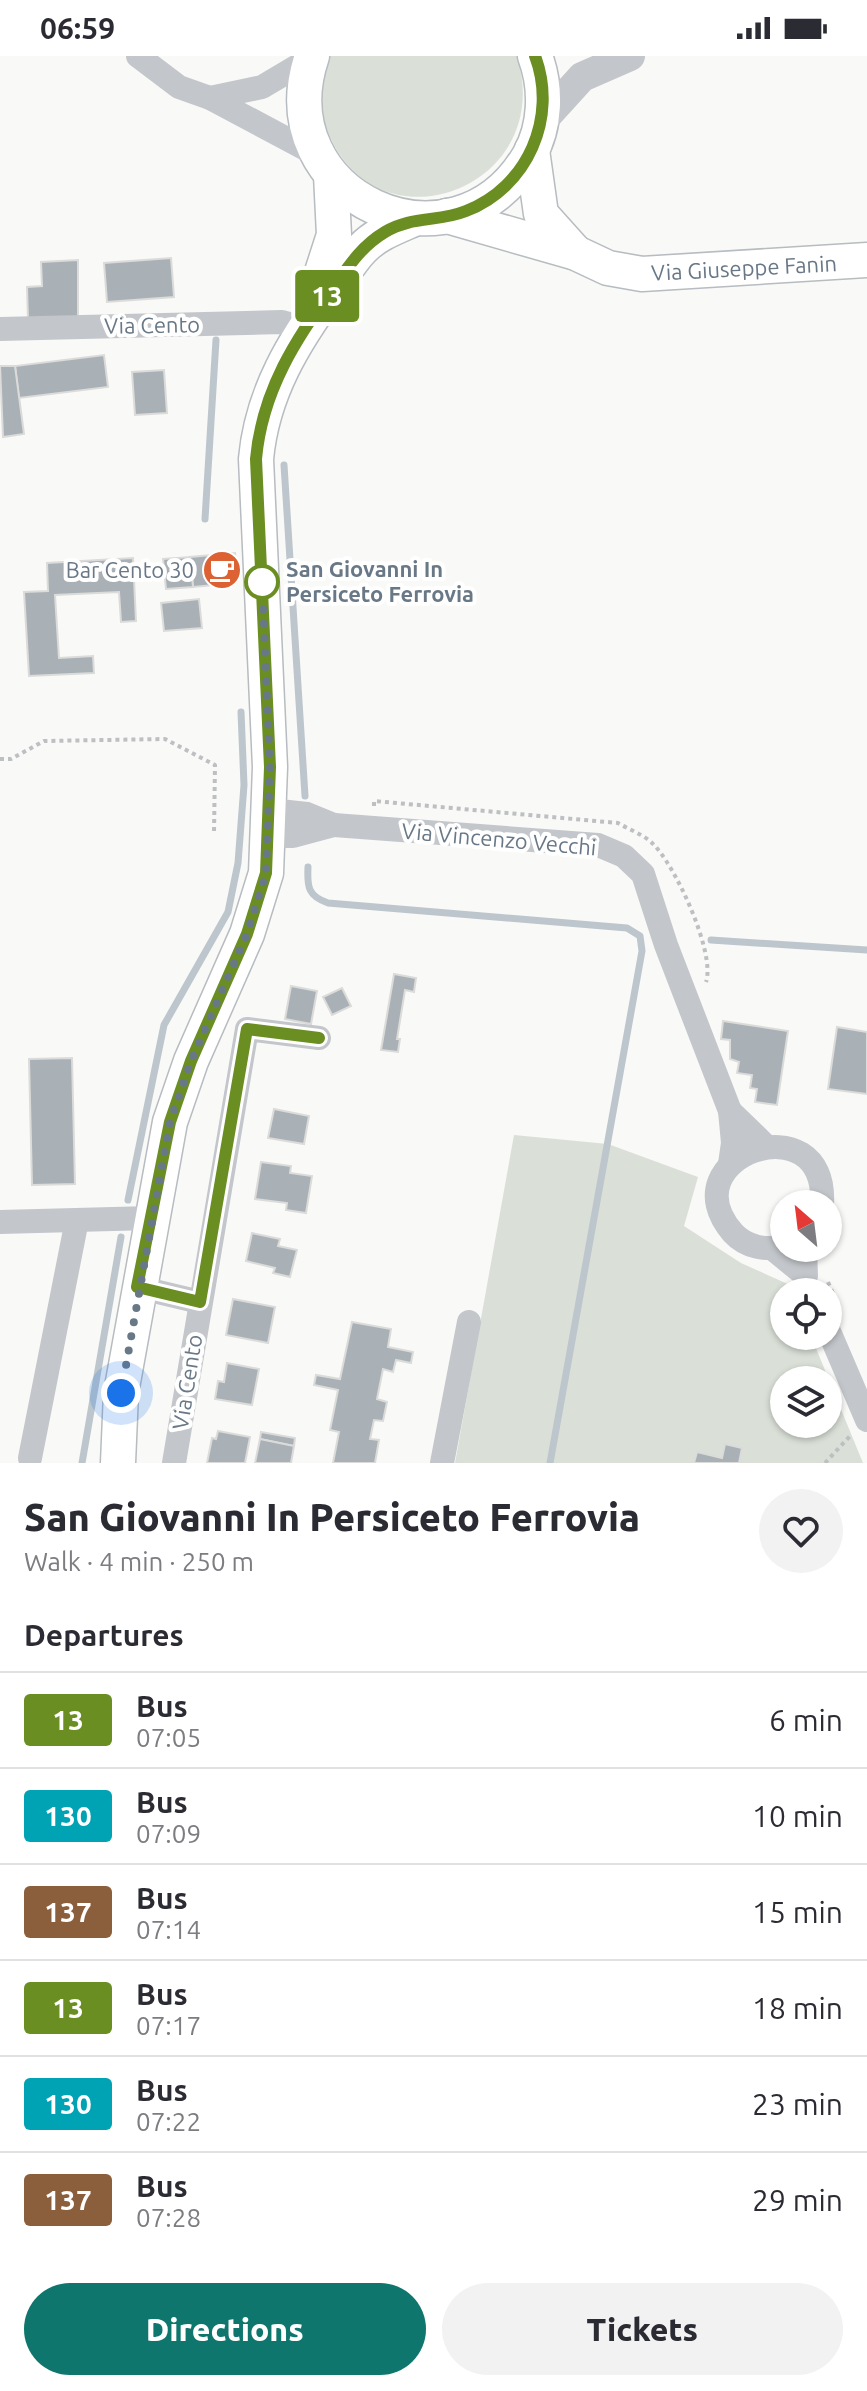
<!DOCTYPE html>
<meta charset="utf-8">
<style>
:root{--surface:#fff;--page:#f2f2f3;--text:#2b2b33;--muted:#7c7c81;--line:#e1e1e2;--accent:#0f766e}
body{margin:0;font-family:Ubuntu,sans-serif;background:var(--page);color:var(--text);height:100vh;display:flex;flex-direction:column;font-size:30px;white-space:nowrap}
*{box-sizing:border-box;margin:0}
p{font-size:26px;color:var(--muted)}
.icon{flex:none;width:44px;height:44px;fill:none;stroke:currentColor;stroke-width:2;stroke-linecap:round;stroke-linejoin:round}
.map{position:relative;height:1407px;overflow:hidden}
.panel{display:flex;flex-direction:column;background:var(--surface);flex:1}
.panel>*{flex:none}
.badge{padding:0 16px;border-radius:6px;font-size:28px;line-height:52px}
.needle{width:52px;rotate:332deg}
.controls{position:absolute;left:770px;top:1134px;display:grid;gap:16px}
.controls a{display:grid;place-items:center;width:72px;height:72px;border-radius:50%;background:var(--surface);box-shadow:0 2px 6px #0004;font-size:40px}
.you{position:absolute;width:40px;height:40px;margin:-20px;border:6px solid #fff;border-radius:50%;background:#1a73e8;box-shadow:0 0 0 12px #1a73e833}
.map>.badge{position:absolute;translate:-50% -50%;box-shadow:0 0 0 4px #fff}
h2{padding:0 24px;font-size:30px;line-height:72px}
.round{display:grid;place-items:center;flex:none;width:84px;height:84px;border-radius:42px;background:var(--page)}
.summary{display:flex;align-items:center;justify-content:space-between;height:136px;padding:0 24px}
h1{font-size:38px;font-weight:800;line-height:60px}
.button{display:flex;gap:16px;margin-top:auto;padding:16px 24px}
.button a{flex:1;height:92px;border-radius:48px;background:var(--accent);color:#fff;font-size:32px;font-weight:800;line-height:92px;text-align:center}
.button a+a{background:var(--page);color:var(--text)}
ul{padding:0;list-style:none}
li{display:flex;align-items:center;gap:24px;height:96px;padding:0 24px;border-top:2px solid var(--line)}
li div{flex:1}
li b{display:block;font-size:30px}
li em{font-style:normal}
li .badge{min-width:88px;font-weight:700;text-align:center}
.status{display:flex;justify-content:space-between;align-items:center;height:56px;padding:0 40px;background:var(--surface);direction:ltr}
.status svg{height:22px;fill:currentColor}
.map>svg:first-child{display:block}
.green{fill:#dae0d8;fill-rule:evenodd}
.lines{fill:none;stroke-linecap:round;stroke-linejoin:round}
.stream{stroke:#bdc6cc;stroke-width:7}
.building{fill:#a9b1b7;stroke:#dbdbd9;stroke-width:2}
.secondary-casing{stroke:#b7bcc0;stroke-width:37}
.path{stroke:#bdbfc2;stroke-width:4;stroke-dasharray:4 4;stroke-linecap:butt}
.minor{stroke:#c3c6ca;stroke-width:24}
.tertiary{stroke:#c3c6ca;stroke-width:30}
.secondary{stroke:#fff;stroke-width:34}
.line-casing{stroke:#fff;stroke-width:18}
.line{stroke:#6b8e23;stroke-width:12}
.walk{stroke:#697886;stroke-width:8;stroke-dasharray:0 14.4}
.stop-dot{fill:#fff;stroke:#6b8e23;stroke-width:4}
.labels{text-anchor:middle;stroke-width:8;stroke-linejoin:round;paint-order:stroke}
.street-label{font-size:22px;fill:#697886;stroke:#fff}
.stop-label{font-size:22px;font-weight:bold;fill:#697886;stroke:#fff;text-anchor:start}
.poi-label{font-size:22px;fill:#697886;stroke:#fff;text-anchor:end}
</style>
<div class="status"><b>06:59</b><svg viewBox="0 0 49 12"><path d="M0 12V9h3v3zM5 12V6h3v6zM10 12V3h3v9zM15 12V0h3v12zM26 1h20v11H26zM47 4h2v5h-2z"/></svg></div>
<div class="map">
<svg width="867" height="1407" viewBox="0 0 867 1407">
<rect width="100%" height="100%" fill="#f9f9f7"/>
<g class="green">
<path d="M329,0H517C556,127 390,194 334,89C327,75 320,58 321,42C321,28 326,13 329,0Z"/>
<path d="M514,1079L608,1088L698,1121L684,1170L741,1207L790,1229L793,1236H784V1280H811L863,1407H455ZM784,1324H828V1368H784Z"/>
</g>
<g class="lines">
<g class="stream">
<polyline points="284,409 305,740"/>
<polyline points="205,463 216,284"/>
<path d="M308,811C307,831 308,840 328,847L627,872L640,880L642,895L550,1407"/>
<polyline points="711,884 867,894"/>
<polyline points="128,1144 164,969 228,856 238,807 244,729 241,656"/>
<polyline points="82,1407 121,1181"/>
</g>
</g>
<g class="building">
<polygon points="171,202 174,241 107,246 104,207"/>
<polygon points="78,204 78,261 28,264 27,231 42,230 41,206"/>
<polygon points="104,299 108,331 19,342 15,310"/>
<polygon points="0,310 15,310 24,378 3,381"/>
<polygon points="164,314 167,357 135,359 132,316"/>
<polygon points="235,497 237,523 228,531 223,529 225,528 223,498"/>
<polygon points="223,498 225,528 193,531 190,501"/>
<polygon points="190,501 193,531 166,533 163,503"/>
<polygon points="133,502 136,565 121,566 119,536 55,539 59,602 93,600 94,617 29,620 24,536 48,535 47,507"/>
<polygon points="199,543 202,572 164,575 161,547"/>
<polygon points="394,918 416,922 414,936 405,934 397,983 400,983 398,996 381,994"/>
<polygon points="291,930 317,935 311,968 285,963"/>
<polygon points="342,932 351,950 332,959 323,941"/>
<polygon points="723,965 788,975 777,1049 755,1046 757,1033 750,1032 752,1019 737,1017 739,1006 730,1003 730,984 721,983"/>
<polygon points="837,971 867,976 867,1038 828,1033"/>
<polygon points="72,1002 75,1128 32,1129 29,1003"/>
<polygon points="274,1053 309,1060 304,1088 268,1082"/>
<polygon points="261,1106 291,1110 290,1117 312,1120 306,1157 286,1154 287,1147 255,1143"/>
<polygon points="252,1177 280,1183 278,1190 297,1194 290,1221 273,1217 275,1212 246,1205"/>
<polygon points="233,1243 275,1251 268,1287 226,1279"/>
<polygon points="352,1266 391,1273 388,1291 413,1296 411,1307 396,1304 393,1316 383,1313 377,1343 387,1346 383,1365 374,1364 370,1383 379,1384 375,1407 333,1407 339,1376 330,1374 338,1334 314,1329 316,1319 340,1323"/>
<polygon points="227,1307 259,1313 252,1349 215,1343 218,1325 224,1326"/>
<polygon points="218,1375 250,1381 245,1407 207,1407 212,1382 216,1383"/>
<polygon points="261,1376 295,1382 294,1390 260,1383"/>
<polygon points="260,1383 294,1390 291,1407 255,1407"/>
<polygon points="725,1388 742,1392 739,1407 694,1407 697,1396 722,1402"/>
</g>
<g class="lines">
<defs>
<g id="secondary">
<path d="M312,0C264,141 454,228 529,100C546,70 547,32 535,0"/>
<polyline points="532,94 541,158 576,197"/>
<polyline points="447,160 576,197 608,212 642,218 867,204"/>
<polyline points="314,241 334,179 331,119"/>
<path d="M118,1407L121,1337L170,1066L191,1005L247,878L266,817L270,711L256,403C262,337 294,285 333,232C342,220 351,204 362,193C376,178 396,171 414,163"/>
</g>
</defs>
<use href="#secondary" class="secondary-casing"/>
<g class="path">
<polyline points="0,703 11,703 44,685 165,683 215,709 214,777"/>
<path d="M374,750V745L618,767C628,773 642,778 651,786C674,806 716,897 706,926"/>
<polyline points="828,1178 834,1166"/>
<polyline points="828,1226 839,1251"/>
<polyline points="825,1407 850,1380"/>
</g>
<g class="minor">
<polyline points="138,0 179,31 210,42 317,99"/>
<polyline points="210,42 262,31 311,2"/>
<polyline points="0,273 282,266 304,272"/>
<polyline points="334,769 598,789 624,800 643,818 666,889 730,1055"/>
<polyline points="268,780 293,780 334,769 307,758 270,754"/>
<polyline points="730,1108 733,1087 730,1055 765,1089"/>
<polyline points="0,1166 151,1162"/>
<path d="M784,1190C766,1195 746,1191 733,1177C666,1100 828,1044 822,1148"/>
<polyline points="773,1193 806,1220 805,1192"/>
<polyline points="137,1231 200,1246"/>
<polyline points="828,1273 867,1364"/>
<polyline points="30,1402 77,1164"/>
<polyline points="174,1407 247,973 319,982"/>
<polyline points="442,1407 469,1266"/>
</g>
<polyline class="tertiary" points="542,65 582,21 630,0"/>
<use href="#secondary" class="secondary"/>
</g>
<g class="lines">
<defs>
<path id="line" d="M319,982L247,973L200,1246L137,1231L170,1066L191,1005L247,878L266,817L270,711L256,403C262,335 296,282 336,228C350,208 363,189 385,176C411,160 439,166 466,155C528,131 558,61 535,0"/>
</defs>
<use href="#line" class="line-casing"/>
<use href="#line" class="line"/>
<polyline class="walk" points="121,1337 170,1066 191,1005 247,878 266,817 270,711 262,526"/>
</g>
<defs>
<symbol id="cafe-disc" viewBox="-11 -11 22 22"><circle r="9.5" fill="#dc6234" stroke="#fff"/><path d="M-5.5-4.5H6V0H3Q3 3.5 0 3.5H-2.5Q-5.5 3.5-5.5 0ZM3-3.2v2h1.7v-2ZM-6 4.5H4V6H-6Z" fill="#fff"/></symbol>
</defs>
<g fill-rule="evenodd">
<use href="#cafe-disc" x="200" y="492" width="44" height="44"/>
</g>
<circle class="stop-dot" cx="262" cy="526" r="16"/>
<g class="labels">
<g class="street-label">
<text transform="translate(744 212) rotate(-3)" y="8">Via Giuseppe Fanin</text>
<text transform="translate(152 269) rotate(-1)" y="8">Via Cento</text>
<text transform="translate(499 783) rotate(5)" y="8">Via Vincenzo Vecchi</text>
<text transform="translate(187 1326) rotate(-81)" y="8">Via Cento</text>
</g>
<g class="stop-label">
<text x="286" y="521">San Giovanni In<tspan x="286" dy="25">Persiceto Ferrovia</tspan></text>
</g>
<g class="poi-label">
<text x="194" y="522">Bar Cento 30</text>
</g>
</g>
</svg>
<div class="controls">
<a><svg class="needle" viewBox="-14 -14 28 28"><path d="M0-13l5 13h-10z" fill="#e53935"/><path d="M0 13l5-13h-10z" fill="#7c7c81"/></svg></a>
<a><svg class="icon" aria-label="locate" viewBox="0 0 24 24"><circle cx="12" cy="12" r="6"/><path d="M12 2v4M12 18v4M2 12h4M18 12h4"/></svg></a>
<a><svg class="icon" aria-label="layers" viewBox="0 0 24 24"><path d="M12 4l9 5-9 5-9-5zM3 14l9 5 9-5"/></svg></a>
</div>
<div class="you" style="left:121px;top:1337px"></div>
<b class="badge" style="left:327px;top:240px;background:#6b8e23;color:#fff">13</b>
</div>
<section class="panel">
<div class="summary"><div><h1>San Giovanni In Persiceto Ferrovia</h1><p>Walk · 4 min · 250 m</p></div><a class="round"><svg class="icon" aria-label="heart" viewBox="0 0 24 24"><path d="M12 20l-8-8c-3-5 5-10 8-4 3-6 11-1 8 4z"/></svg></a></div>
<h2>Departures</h2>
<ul>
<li><span class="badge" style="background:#6b8e23;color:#fff">13</span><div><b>Bus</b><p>07:05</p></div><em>6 min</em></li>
<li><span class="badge" style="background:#00a3b4;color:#fff">130</span><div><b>Bus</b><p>07:09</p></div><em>10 min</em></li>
<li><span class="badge" style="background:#8b5e3c;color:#fff">137</span><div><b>Bus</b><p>07:14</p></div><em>15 min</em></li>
<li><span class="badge" style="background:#6b8e23;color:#fff">13</span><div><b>Bus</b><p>07:17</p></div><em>18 min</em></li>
<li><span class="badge" style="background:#00a3b4;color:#fff">130</span><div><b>Bus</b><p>07:22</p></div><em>23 min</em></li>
<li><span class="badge" style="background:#8b5e3c;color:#fff">137</span><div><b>Bus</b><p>07:28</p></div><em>29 min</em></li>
</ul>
<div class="button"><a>Directions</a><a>Tickets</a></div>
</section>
